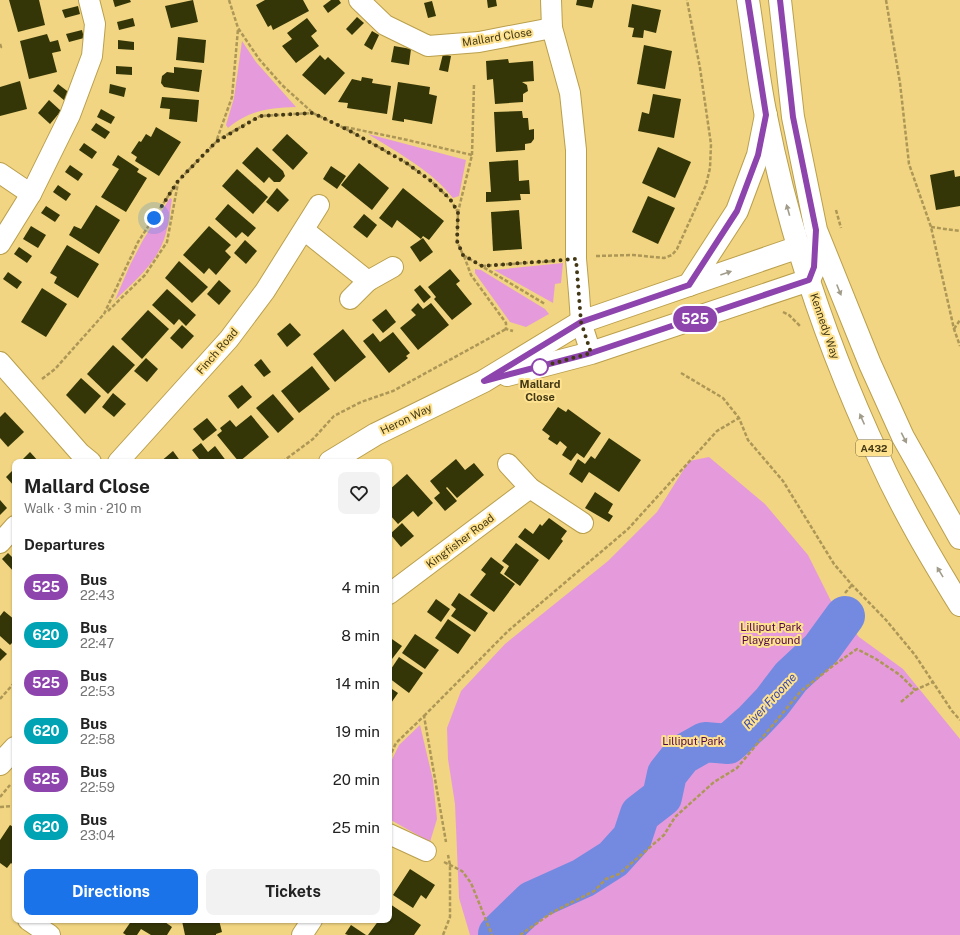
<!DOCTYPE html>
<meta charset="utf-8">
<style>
:root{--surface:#fff;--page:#f2f2f2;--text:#222;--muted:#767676;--accent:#1a73e8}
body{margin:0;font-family:"Public Sans",sans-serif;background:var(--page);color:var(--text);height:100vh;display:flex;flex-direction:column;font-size:15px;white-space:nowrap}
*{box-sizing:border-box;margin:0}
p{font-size:13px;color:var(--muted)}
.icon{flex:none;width:22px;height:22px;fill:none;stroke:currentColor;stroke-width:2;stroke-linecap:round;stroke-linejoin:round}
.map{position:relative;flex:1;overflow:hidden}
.details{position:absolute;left:12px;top:459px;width:380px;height:464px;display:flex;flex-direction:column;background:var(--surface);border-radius:8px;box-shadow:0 1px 3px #0004}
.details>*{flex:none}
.badge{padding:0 8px;border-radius:13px;font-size:14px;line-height:26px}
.you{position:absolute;width:20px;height:20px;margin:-10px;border:3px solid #fff;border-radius:50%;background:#1a73e8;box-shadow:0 0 0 6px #1a73e833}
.map>.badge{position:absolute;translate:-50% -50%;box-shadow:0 0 0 2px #fff}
h2{padding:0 12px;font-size:15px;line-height:36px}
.round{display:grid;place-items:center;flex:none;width:42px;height:42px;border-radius:8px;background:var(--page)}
.overview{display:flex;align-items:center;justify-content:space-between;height:68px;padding:0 12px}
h1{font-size:19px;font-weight:700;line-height:30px}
.cta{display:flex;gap:8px;margin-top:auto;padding:8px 12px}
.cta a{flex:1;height:46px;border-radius:8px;background:var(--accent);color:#fff;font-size:16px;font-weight:700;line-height:46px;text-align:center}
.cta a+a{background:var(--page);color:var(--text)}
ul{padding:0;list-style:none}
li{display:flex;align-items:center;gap:12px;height:48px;padding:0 12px}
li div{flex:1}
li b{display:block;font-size:15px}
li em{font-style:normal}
li .badge{min-width:44px;font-weight:700;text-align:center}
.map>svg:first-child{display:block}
.green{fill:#e59bdb}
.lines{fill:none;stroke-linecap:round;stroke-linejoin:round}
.river{stroke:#748ae1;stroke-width:40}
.building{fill:#343608}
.minor-casing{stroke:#ba9f4c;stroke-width:22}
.tertiary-casing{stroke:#ba9f4c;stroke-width:24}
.primary-casing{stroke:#ba9f4c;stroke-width:24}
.path{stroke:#ad9757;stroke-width:2.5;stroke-dasharray:4 2;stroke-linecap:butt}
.minor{stroke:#fff;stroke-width:20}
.tertiary{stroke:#fff;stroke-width:22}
.primary{stroke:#fff;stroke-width:22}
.oneway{fill:#a19c8a}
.line-casing{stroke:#fff;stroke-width:9}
.line{stroke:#8e44ad;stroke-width:6}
.walk{stroke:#433815;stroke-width:4;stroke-dasharray:0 7.2}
.stop-dot{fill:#fff;stroke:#8e44ad;stroke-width:2}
.labels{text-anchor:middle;stroke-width:4;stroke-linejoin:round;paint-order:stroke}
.shield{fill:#fee28f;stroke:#7b6b3a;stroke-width:1}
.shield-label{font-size:10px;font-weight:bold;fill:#433815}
.street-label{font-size:11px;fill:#433815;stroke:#fee28f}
.stop-label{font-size:11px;font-weight:bold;fill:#433815;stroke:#fee28f}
.park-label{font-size:11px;fill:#51074c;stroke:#fee28f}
.water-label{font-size:12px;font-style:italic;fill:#3848ae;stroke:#fee28f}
</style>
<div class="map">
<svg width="960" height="935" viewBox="0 0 960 935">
<rect width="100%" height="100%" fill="#f1d582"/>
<g class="green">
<path d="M242,41L256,62L296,107C269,108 250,110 228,128L226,125L234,98Z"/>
<path d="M368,134L466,160L459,196L453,198C431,170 398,153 368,134Z"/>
<path d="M170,198L172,199C170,210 169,222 166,233C159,261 135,281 115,300L130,265L143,240Z"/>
<polygon points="563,263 561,283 555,284 553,303 494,270"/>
<polygon points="475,269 481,270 545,309 549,314 526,327 510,322 475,273"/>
<polygon points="709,457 765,504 808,555 834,607 859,637 903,669 960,739 960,935 470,935 459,898 455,804 448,759 447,728 461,691 505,644 608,561 657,512 689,461"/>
<polygon points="420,725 433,780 437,819 430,842 389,819 389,766 399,745"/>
</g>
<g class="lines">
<polyline class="river" points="498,934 532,901 583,878 613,859 632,838 640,814 662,797 667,774 682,755 705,742 728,744 753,722 772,702 791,677 821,649 845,616"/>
</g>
<g class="building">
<polygon points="9,0 39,0 45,25 18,32"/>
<polygon points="113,0 130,0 131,2 115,7"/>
<polygon points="193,0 198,22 171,28 165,6"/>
<polygon points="265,0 303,0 309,11 273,30 271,25 268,27 256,5"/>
<polygon points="331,0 339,0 341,3 328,13 323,6"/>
<polygon points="487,0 496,0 497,6 488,8"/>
<polygon points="577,0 594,0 592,8 576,5"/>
<polygon points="432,1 436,16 428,18 424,3"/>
<polygon points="632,4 661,10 656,33 644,30 643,38 632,37 634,28 628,27"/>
<polygon points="78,6 80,14 65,18 62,10"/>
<polygon points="357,17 364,23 352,35 346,29"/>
<polygon points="133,18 135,26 119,30 117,22"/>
<polygon points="307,18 317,31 311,36 319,46 296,63 282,46 292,39 287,33"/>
<polygon points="82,30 84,38 69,42 66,34"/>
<polygon points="372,31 379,35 372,50 364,45"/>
<polygon points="47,34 50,42 58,40 61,51 52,53 57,72 29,79 20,41"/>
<polygon points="178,37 206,40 204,63 176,60"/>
<polygon points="118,40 134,42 134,50 118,49"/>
<polygon points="644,45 672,51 665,89 637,84"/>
<polygon points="394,46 411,49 409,65 391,62"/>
<polygon points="443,54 451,56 448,72 439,70"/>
<polygon points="320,55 325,60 328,57 345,73 325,95 302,75"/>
<polygon points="508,59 509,63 533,61 534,81 522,82 527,85 528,91 523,94 523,102 495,104 493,79 487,80 486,61"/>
<polygon points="116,66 132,67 132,75 116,74"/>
<polygon points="174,67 202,70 199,92 164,87 161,83 162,76 167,72 174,73"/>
<polygon points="362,77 373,79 372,83 391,86 387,114 347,108 348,103 338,102 352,79 361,81"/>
<polygon points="20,81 27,109 0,116 0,87"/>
<polygon points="398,82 430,87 429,94 437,96 432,124 404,119 404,122 392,120"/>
<polygon points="58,84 71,94 65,101 53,91"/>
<polygon points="110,84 126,88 124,97 109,93"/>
<polygon points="653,94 681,99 674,138 638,131 642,112 649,114"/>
<polygon points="162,97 199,100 197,122 169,119 170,109 160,108"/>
<polygon points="49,100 61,111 50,124 38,113"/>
<polygon points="101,109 115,117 111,124 97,117"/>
<polygon points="522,111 523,118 528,118 529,130 534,129 534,139 531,143 525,144 525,150 496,152 494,112"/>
<polygon points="96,123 110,132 105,139 91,130"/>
<polygon points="156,127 181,142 159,176 135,161 137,157 131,153 139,141 141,142 146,134 151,137"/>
<polygon points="287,134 308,153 293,170 272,150"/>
<polygon points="84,143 97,152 92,159 79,150"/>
<polygon points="257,147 283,171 285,176 280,182 274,182 269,177 264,183 242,163"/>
<polygon points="658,147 691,162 675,198 642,183"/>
<polygon points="118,155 139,169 137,172 147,178 126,212 101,197 119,169 112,165"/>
<polygon points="518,160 519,181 529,180 530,194 520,194 521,200 486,202 486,192 491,192 489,162"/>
<polygon points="359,163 389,188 372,210 341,185"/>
<polygon points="70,165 83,174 78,181 65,172"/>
<polygon points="331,166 346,176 337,189 323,179"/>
<polygon points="237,169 268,197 253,214 222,186"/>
<polygon points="954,170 955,177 960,176 960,206 936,210 930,175"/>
<polygon points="58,185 71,194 66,201 53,192"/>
<polygon points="277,188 289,200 278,212 266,202"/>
<polygon points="403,188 444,221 429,240 423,236 421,239 397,220 392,228 379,218"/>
<polygon points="648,196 675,208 658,244 632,232"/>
<polygon points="228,204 256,228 248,237 242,232 236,238 215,219"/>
<polygon points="96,205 120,220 99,254 69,235 74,226 81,229"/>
<polygon points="46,206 60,215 55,222 41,213"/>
<polygon points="519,210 522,249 493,251 491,212"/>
<polygon points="364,214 377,225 367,238 353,227"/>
<polygon points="31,226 46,235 38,248 23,239"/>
<polygon points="209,226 231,245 225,251 231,257 216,275 209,268 204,274 183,255"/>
<polygon points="423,238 433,252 420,262 410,247"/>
<polygon points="245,240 257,251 246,264 234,253"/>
<polygon points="67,245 99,264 78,298 54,283 57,277 50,273"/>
<polygon points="19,247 32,256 27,263 14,254"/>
<polygon points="179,261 208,287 192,303 165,278"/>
<polygon points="450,269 460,281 456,284 472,304 452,320 434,299 436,297 428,287"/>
<polygon points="8,272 22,282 17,289 3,279"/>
<polygon points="219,280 231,291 219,305 207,294"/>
<polygon points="420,285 431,297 424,303 414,290"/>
<polygon points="42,288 67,304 46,337 21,322"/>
<polygon points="167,289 196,315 186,326 179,319 174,325 152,305"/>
<polygon points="418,303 423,309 431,303 449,325 418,350 400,328 416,315 411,310"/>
<polygon points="386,309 396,322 383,333 372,320"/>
<polygon points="148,310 169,329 142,359 121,339"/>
<polygon points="290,323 301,335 287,347 277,334"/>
<polygon points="182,325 194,336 182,349 170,338"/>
<polygon points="343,329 366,357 335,382 313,354"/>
<polygon points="393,332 410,353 406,356 408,358 389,373 363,341 373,333 380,342"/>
<polygon points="113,345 135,365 108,394 87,374"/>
<polygon points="146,358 158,369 147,382 134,371"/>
<polygon points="261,359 271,372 264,377 254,365"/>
<polygon points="312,366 330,389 299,413 281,391"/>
<polygon points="81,378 101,396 85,414 66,395"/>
<polygon points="242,385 252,397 238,409 228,396"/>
<polygon points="113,393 126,404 114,417 102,407"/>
<polygon points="273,394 294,419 278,433 256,408"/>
<polygon points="558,407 566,412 568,409 601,433 584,458 577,453 571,461 562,455 567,447 560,441 557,445 548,439 550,436 542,430"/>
<polygon points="5,412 24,432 8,447 0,438 0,417"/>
<polygon points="251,415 269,437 239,462 217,435 222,431 220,428 230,420 236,427"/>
<polygon points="207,418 217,430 203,441 193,429"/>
<polygon points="609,438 641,460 619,492 589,472 582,483 569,474 578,459 585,464 591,456 595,459"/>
<polygon points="201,443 208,452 215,446 227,462 196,462 199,459 192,450"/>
<polygon points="173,451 181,462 160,462 166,457"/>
<polygon points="30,452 39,462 20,462"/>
<polygon points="456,459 465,470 474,463 484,475 457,498 447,487 446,488 457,501 445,511 434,498 440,493 430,481"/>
<polygon points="13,470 15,472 15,487 6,477"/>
<polygon points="407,474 433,503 418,517 413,511 398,524 389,514 389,490"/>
<polygon points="595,492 613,504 608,513 613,516 609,522 585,508"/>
<polygon points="0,500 7,508 0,515"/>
<polygon points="549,518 567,531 561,539 563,541 549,560 518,537 525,528 533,534 540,524 542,526"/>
<polygon points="402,523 414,536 401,547 390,534"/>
<polygon points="516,543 539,560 520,586 504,574 509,566 502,561"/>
<polygon points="8,553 15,560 15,573 2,559"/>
<polygon points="491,557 504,567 500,573 515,584 494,612 470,595 486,574 481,570"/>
<polygon points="459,593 488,613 475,632 451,616 456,609 451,605"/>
<polygon points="436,599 450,609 441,622 427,612"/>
<polygon points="4,611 15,620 15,640 10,645 0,636 0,616"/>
<polygon points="448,619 471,635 458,654 435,638"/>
<polygon points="415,634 439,650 425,669 402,653"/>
<polygon points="389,637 402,646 392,659 389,657"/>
<polygon points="0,648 7,654 0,661"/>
<polygon points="399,657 423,673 409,693 389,678 389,672"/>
<polygon points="389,687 398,693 389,706"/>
<polygon points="10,825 15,828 15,866 11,863 7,868 0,863 0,840"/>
<polygon points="410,869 435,885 426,899 421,895 413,908 393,895"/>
<polygon points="390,904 421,925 414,935 368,935 379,920 389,920"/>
<polygon points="132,920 167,920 165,922 172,927 167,935 151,935 141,929 137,935 126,935 123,933"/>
<polygon points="186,920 219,920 222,932 216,934 216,935 185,935 182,921"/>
<polygon points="351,925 366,935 348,935 345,934"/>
</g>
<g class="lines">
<defs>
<g id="minor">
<polyline points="359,0 385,25 428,46 479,42 552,28"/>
<polyline points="551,0 552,28 570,93 576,150 576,259 579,293 581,322 591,353"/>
<polyline points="0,173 31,194"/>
<polyline points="304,230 368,281 393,267"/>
<polyline points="0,244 31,194 70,115 92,56 95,24 89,0"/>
<polyline points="350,299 368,281"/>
<polyline points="0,362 80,453 91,462"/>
<polyline points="118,462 229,339 265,291 319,205"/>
<polyline points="508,464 530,488 583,523"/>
<polyline points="0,543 15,526"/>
<polyline points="389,594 530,488"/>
<polyline points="389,834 426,851"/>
<polyline points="28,920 50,935"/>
<polyline points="302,935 312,920"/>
</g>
<g id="tertiary">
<polyline points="689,285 737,211 758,155 766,115"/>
<polyline points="507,375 591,353 809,280 815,267 815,263"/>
<polyline points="330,462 376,434 484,381 581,322 799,247 815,250 824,254"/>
<polyline points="0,764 15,748"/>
</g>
<g id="primary">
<path d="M748,0C754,38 758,78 766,116C789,234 829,351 880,460C903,511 931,558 960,605"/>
<polyline points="780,0 793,117 816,230 870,364 903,437 960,538"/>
</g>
</defs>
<use href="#minor" class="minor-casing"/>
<use href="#tertiary" class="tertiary-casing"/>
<use href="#primary" class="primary-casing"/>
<g class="path">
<polyline points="229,0 238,28 259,59 282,85 313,113 352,132 405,162 431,181 450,199 458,212 457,241 463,255 545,304"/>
<polyline points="886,0 900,83 909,164 931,227 954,329 960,346"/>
<polyline points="0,44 1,47 0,48"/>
<polyline points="345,127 403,139 472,155 458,212"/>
<polyline points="216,141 260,116 312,113"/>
<polyline points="472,155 474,84"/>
<polyline points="836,210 841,228"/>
<polyline points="931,227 960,231"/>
<polyline points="464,256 471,275 506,323 506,329 513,331"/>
<polyline points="596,256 633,255 664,258 672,255 677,249 706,185 710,168 711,144 700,68 687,0"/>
<polyline points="482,266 555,261"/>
<polyline points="108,311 145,275 167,242 178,183"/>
<polyline points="783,312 789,315 800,326"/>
<polyline points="954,329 960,320"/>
<polyline points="681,373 723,398 739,418 748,440 783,481 834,564 852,585 886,620 915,655 952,711 960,720"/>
<polyline points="42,379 55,369 104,314 138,242 178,181 216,142 232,97 238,29"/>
<polyline points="282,462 313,439 334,416 361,402 393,391 506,329"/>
<polyline points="845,593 852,585"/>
<polyline points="0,699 15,682"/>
<polyline points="901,702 915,690 933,682"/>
<polyline points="424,716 508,631 628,529 717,431 739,418"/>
<polyline points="389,758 396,743 424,716 446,842"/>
<polyline points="0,797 10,785"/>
<polyline points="0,807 15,806"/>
<polyline points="444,862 462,871 471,883 492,935"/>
<polyline points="443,935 450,917 450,865 448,855"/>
<polyline points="520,935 553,912 594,891 606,879 619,874 664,835 675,817 714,782 737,768 801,691 834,665 857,649 876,659 900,675 915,690"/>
</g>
<use href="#minor" class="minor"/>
<use href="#tertiary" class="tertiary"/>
<use href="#primary" class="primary"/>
</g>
<defs><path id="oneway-solid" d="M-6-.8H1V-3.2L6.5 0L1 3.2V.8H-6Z"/></defs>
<g class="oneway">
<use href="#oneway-solid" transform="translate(788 210) rotate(-106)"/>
<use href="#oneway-solid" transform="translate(726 273) rotate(-19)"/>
<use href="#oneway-solid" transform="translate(839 290) rotate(68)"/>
<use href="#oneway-solid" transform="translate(862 419) rotate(-114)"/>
<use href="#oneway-solid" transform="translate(904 438) rotate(63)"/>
<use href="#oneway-solid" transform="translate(940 572) rotate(-121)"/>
</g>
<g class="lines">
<defs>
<polyline id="line" points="748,0 766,115 758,155 737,211 689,285 581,322 484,381 591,353 809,280 814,267 816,230 793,117 780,0"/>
</defs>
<use href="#line" class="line-casing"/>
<use href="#line" class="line"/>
<polyline class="walk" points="154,218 178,181 216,142 260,116 313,113 352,132 405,162 431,181 450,199 458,212 457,241 463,255 482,266 576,259 581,322 591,353 540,367"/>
</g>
<circle class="stop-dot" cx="540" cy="367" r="8"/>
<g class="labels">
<rect class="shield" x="856" y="440" width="36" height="16" rx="3"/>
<g class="shield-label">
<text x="874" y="452">A432</text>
</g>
<g class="street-label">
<text transform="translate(497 37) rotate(-9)" y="4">Mallard Close</text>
<text transform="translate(825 326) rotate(71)" y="4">Kennedy Way</text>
<text transform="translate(217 351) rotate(-49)" y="4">Finch Road</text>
<text transform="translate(406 419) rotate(-26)" y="4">Heron Way</text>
<text transform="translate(460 541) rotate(-37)" y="4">Kingfisher Road</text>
</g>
<g class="stop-label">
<text x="540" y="388">Mallard<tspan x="540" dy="13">Close</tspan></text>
</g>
<g class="park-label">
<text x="771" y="631">Lilliput Park<tspan x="771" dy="13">Playground</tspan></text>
<text x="693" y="745">Lilliput Park</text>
</g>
<g class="water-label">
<text transform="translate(770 701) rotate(-47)" y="4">River Froome</text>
</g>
</g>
</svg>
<div class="you" style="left:154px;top:218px"></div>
<b class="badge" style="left:695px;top:319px;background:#8e44ad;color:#fff">525</b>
<section class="details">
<div class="overview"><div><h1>Mallard Close</h1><p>Walk · 3 min · 210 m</p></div><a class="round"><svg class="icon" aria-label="heart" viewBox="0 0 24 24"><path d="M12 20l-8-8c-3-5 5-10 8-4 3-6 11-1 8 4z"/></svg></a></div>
<h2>Departures</h2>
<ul>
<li><span class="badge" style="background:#8e44ad;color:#fff">525</span><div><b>Bus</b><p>22:43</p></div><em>4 min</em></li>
<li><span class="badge" style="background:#00a3b4;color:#fff">620</span><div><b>Bus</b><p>22:47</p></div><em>8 min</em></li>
<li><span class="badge" style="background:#8e44ad;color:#fff">525</span><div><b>Bus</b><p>22:53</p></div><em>14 min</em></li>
<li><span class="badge" style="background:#00a3b4;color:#fff">620</span><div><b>Bus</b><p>22:58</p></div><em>19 min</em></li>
<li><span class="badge" style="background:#8e44ad;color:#fff">525</span><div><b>Bus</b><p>22:59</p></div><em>20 min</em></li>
<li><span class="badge" style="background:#00a3b4;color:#fff">620</span><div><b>Bus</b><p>23:04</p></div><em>25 min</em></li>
</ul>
<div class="cta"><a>Directions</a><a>Tickets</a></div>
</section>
</div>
